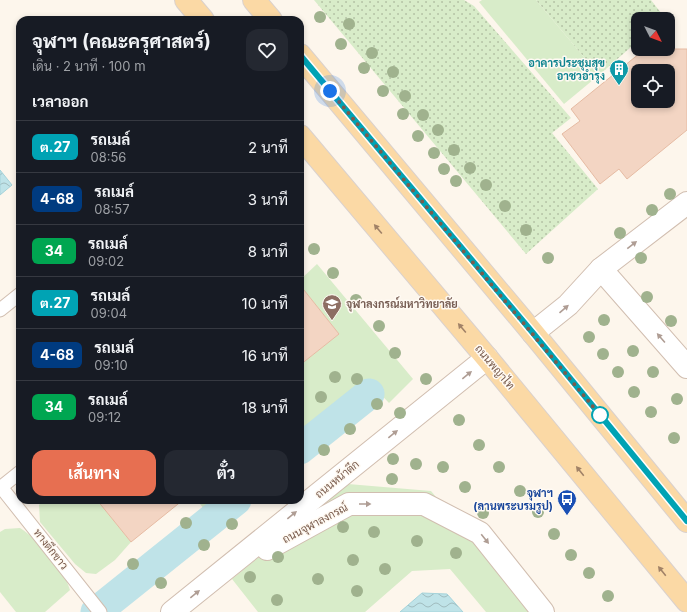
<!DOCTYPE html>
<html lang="th">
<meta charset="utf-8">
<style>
:root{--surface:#171b24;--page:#242831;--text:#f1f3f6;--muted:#9ea1a6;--line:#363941;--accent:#e76f51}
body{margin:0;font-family:Inter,Sarabun,sans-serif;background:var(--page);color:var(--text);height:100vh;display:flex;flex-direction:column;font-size:15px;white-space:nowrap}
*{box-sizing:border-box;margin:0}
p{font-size:13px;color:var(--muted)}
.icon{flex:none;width:22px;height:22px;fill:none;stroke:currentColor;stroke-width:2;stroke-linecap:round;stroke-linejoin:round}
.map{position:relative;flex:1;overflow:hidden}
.panel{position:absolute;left:16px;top:16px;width:288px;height:488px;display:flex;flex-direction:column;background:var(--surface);border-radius:12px;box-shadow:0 2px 6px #0003}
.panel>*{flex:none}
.badge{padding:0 8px;border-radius:6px;font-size:14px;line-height:26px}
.needle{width:26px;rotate:132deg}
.tools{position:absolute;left:631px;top:12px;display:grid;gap:8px}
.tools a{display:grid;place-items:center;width:44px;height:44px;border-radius:8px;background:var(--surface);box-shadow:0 2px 6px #0003;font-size:20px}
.you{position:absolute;width:20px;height:20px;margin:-10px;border:3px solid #fff;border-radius:50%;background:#1a73e8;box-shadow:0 0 0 6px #1a73e833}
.map>.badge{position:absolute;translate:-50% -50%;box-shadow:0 0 0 2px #fff}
h2{padding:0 16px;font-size:15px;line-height:36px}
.round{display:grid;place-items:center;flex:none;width:42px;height:42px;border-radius:12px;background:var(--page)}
.head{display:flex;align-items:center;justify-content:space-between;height:68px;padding:0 16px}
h1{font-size:19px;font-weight:700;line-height:30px}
.action{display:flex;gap:8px;margin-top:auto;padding:8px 16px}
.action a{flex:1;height:46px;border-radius:12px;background:var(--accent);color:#fff;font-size:16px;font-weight:700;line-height:46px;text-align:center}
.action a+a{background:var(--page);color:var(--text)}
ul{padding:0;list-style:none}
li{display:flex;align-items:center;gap:12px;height:52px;padding:0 16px;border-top:1px solid var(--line)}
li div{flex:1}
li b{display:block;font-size:15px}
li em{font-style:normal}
li .badge{min-width:44px;font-weight:700;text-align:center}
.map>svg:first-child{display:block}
.green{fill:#d8ecc9}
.park{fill:url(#park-dots)}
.water{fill:url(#water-waves);stroke:#a5d3da}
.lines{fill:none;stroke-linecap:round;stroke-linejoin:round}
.canal{stroke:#bfe3e8;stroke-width:31}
.building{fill:#f3d5c3;stroke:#e6bba3;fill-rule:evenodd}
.service-casing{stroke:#d1beb0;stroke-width:15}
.minor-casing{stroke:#d1beb0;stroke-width:24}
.primary-casing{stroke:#dad1cd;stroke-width:24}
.service{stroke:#fff;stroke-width:13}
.minor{stroke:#fff;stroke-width:22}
.primary{stroke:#fbd9a5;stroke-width:22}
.tree{fill:#a0b28e}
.oneway{fill:#a18267}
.oneway2{fill:#af9d94}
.line-casing{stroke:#fff;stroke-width:9}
.line{stroke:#00a3b4;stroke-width:6}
.walk{stroke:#7a5c4d;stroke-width:4;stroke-dasharray:0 7.2}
.stop-dot{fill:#fff;stroke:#00a3b4;stroke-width:2}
.labels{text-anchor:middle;stroke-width:3;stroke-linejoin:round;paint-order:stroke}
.culture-label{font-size:11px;font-weight:bold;fill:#0d838f;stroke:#fffaf3;text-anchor:end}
.education-label{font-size:11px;font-weight:bold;fill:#785e54;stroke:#fffaf3;text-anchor:start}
.street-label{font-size:11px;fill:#7a5c4d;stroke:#fffaf3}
.transit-label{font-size:11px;font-weight:bold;fill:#164399;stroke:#fffaf3;text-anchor:end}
</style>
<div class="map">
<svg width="687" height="612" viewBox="0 0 687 612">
<defs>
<pattern id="park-dots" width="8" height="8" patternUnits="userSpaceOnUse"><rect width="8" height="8" fill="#d8ecc9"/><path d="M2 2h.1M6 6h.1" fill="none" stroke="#b4c2a5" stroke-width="1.8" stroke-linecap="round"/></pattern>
<pattern id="water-waves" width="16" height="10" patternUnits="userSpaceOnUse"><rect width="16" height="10" fill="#bfe3e8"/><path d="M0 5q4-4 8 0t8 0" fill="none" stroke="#a0bbbe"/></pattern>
</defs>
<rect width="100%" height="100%" fill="#fdf6ec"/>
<g class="green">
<polygon points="482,0 536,0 599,75 564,104 479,2"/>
<polygon points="317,264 413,379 389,403 372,385 300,441 300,365 339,334 300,285 300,280"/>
<polygon points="348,484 431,491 532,612 486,612 450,569 412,571 365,612 258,612 232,579"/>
<polygon points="43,500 98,500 131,542 115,560 96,574 86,573 75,564 40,522 39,505"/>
<polygon points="197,500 224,500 207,513"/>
<path d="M20,528C40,541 63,567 70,590L45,612H16L0,592V532L5,529Z"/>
</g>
<g class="park">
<polygon points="314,0 464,0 474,6 571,118 552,133 598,189 526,254"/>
<polygon points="536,0 651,0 665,18 664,19 638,19 638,41 599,75"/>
</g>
<g class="water">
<polygon points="0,170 12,185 0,195"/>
<polygon points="422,593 447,594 463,612 400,612"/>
</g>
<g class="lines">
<g class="canal">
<polyline points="300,449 369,394"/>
<polyline points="96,612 236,500"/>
</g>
</g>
<g class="building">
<path d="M645,49H687V130L627,179L619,169L600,184L562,134L580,121L571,109ZM638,71H668V101H638Z"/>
<polygon points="300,285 339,334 300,365"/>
<polygon points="97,500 183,500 131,542"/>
</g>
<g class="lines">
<defs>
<g id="service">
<polyline points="0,310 20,294"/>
<polyline points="1,487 100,612"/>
<polyline points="0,488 20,472"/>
</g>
<g id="minor">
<polyline points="601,269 687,367"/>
<polyline points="533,333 568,305 601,269 687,203"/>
<polyline points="267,549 349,504 424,504 480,533 543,612"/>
<polyline points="172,612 487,358"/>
</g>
<g id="primary">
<polyline points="186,0 203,20"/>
<polyline points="254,0 271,20"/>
<polyline points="300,55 533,333 687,521"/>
<polyline points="300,136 487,358 687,601"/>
</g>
</defs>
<use href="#service" class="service-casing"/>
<use href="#minor" class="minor-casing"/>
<use href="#primary" class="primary-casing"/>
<use href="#service" class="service"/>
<use href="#minor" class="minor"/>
<use href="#primary" class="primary"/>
</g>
<g class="tree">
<circle cx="320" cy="17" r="6"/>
<circle cx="349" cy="24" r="6"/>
<circle cx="341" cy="44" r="6"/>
<circle cx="372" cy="53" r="6"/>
<circle cx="364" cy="68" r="6"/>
<circle cx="393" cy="72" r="6"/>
<circle cx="383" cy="91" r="6"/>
<circle cx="405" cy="96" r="6"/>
<circle cx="403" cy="114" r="6"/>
<circle cx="423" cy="115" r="6"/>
<circle cx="438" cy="130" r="6"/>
<circle cx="418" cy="136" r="6"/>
<circle cx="454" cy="150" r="6"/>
<circle cx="434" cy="153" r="6"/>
<circle cx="470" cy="168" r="6"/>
<circle cx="444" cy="169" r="6"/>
<circle cx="456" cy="181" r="6"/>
<circle cx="486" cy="185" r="6"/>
<circle cx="670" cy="194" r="6"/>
<circle cx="505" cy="206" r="6"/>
<circle cx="652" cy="210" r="6"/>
<circle cx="526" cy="230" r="6"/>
<circle cx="620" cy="233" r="6"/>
<circle cx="314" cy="249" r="6"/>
<circle cx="548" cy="258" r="6"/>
<circle cx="641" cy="258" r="6"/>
<circle cx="333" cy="273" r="6"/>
<circle cx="647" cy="297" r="6"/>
<circle cx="356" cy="300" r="6"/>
<circle cx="604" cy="320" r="6"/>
<circle cx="671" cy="321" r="6"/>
<circle cx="379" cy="326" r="6"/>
<circle cx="589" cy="337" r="6"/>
<circle cx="633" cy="351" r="6"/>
<circle cx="395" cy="353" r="6"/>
<circle cx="603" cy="354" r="6"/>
<circle cx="618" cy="372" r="6"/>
<circle cx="653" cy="372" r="6"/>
<circle cx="335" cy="377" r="6"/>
<circle cx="357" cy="379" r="6"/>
<circle cx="426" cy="379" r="6"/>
<circle cx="634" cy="392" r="6"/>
<circle cx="321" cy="397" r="6"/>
<circle cx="677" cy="399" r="6"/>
<circle cx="377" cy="404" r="6"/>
<circle cx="651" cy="412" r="6"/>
<circle cx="400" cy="413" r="6"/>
<circle cx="459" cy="420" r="6"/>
<circle cx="350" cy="429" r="6"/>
<circle cx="674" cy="438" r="6"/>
<circle cx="479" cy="445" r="6"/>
<circle cx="324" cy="450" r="6"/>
<circle cx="393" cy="459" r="6"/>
<circle cx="416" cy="464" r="6"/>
<circle cx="443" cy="467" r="6"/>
<circle cx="499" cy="467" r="6"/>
<circle cx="392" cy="479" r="6"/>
<circle cx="465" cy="487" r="6"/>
<circle cx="520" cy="491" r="6"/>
<circle cx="538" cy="512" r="6"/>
<circle cx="483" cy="513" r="6"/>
<circle cx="186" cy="523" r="6"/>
<circle cx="232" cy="524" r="6"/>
<circle cx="343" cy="527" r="6"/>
<circle cx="374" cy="532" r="6"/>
<circle cx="554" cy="534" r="6"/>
<circle cx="417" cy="541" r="6"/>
<circle cx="204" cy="545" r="6"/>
<circle cx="456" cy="553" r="6"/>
<circle cx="571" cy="555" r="6"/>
<circle cx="278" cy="557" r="6"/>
<circle cx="353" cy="560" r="6"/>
<circle cx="133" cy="564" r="6"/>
<circle cx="385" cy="569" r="6"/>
<circle cx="589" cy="573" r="6"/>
<circle cx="250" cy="577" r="6"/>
<circle cx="318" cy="579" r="6"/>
<circle cx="161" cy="583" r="6"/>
<circle cx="357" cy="591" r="6"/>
<circle cx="608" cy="596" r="6"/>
<circle cx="277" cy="600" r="6"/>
</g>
<defs><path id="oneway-solid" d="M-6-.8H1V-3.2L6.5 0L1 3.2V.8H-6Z"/></defs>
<g class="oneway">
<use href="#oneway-solid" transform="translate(378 229) rotate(-130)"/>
<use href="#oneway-solid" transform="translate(462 328) rotate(-130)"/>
<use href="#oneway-solid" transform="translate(580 471) rotate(-129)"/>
<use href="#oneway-solid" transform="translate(662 571) rotate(-129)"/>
</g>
<g class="oneway2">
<use href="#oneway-solid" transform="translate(632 245) rotate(-38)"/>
<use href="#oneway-solid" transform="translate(564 309) rotate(-41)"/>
<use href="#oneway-solid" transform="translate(661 338) rotate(-131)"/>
<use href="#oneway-solid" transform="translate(467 375) rotate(-39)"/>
<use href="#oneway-solid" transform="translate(393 434) rotate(-39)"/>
<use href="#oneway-solid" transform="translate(365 504)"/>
<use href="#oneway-solid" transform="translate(292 515) rotate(-39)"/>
<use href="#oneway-solid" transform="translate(485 539) rotate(51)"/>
<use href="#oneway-solid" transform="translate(195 594) rotate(-39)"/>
</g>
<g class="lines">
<defs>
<polyline id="line" points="300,55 533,333 687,521"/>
</defs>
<use href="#line" class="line-casing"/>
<use href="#line" class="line"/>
<polyline class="walk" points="330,91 600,415"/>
</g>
<defs>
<symbol id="building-pin" viewBox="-11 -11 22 30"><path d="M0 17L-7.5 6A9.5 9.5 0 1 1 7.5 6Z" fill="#0f9aa8" stroke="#fffaf3"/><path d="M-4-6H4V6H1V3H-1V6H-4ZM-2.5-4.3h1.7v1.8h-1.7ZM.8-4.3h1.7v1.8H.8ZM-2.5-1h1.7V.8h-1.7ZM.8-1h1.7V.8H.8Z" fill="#fff"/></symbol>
<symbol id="university-pin" viewBox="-11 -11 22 30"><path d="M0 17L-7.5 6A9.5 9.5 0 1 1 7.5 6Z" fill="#8d6e63" stroke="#fffaf3"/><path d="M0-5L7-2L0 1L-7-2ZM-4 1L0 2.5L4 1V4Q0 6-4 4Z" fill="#fff"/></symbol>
<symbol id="bus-pin" viewBox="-11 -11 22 30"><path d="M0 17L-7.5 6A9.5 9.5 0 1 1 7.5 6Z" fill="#1a4fb4" stroke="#fffaf3"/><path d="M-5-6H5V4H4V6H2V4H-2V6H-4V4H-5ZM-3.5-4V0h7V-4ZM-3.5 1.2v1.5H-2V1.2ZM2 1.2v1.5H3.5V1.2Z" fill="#fff"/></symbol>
</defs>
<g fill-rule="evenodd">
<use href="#building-pin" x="608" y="58" width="22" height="30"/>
<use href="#university-pin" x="321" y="293" width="22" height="30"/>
<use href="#bus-pin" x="556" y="488" width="22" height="30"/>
</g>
<circle class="stop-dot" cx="600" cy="415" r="8"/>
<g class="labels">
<g class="culture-label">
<text x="605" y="67">อาคารประชุมสุข<tspan x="605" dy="13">อาชวอำรุง</tspan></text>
</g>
<g class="education-label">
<text x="346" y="308">จุฬาลงกรณ์มหาวิทยาลัย</text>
</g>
<g class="street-label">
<text transform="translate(495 367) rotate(50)" y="4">ถนนพญาไท</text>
<text transform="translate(337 479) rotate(-39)" y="4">ถนนหน้าตึก</text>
<text transform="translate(315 523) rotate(-28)" y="4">ถนนจุฬาลงกรณ์</text>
<text transform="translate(51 549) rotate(52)" y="4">ทางตึกขาว</text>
</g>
<g class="transit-label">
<text x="553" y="497">จุฬาฯ<tspan x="553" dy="13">(ลานพระบรมรูป)</tspan></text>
</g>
</g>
</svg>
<div class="tools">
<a><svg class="needle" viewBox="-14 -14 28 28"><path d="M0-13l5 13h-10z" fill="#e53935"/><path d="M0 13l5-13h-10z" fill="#9ea1a6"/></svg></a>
<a><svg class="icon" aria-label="locate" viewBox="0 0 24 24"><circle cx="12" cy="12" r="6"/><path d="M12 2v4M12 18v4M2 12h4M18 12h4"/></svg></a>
</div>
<div class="you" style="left:330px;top:91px"></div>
<section class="panel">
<div class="head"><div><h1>จุฬาฯ (คณะครุศาสตร์)</h1><p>เดิน · 2 นาที · 100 m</p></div><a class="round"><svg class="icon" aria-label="heart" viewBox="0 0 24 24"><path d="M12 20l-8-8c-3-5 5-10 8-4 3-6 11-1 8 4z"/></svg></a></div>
<h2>เวลาออก</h2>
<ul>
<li><span class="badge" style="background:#00a3b4;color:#fff">ต.27</span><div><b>รถเมล์</b><p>08:56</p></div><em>2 นาที</em></li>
<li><span class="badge" style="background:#003b80;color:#fff">4-68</span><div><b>รถเมล์</b><p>08:57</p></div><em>3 นาที</em></li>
<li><span class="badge" style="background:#00a651;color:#fff">34</span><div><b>รถเมล์</b><p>09:02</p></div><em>8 นาที</em></li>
<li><span class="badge" style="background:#00a3b4;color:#fff">ต.27</span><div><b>รถเมล์</b><p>09:04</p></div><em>10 นาที</em></li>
<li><span class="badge" style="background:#003b80;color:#fff">4-68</span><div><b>รถเมล์</b><p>09:10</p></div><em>16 นาที</em></li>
<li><span class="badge" style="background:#00a651;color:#fff">34</span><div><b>รถเมล์</b><p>09:12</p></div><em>18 นาที</em></li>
</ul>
<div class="action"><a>เส้นทาง</a><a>ตั๋ว</a></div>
</section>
</div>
